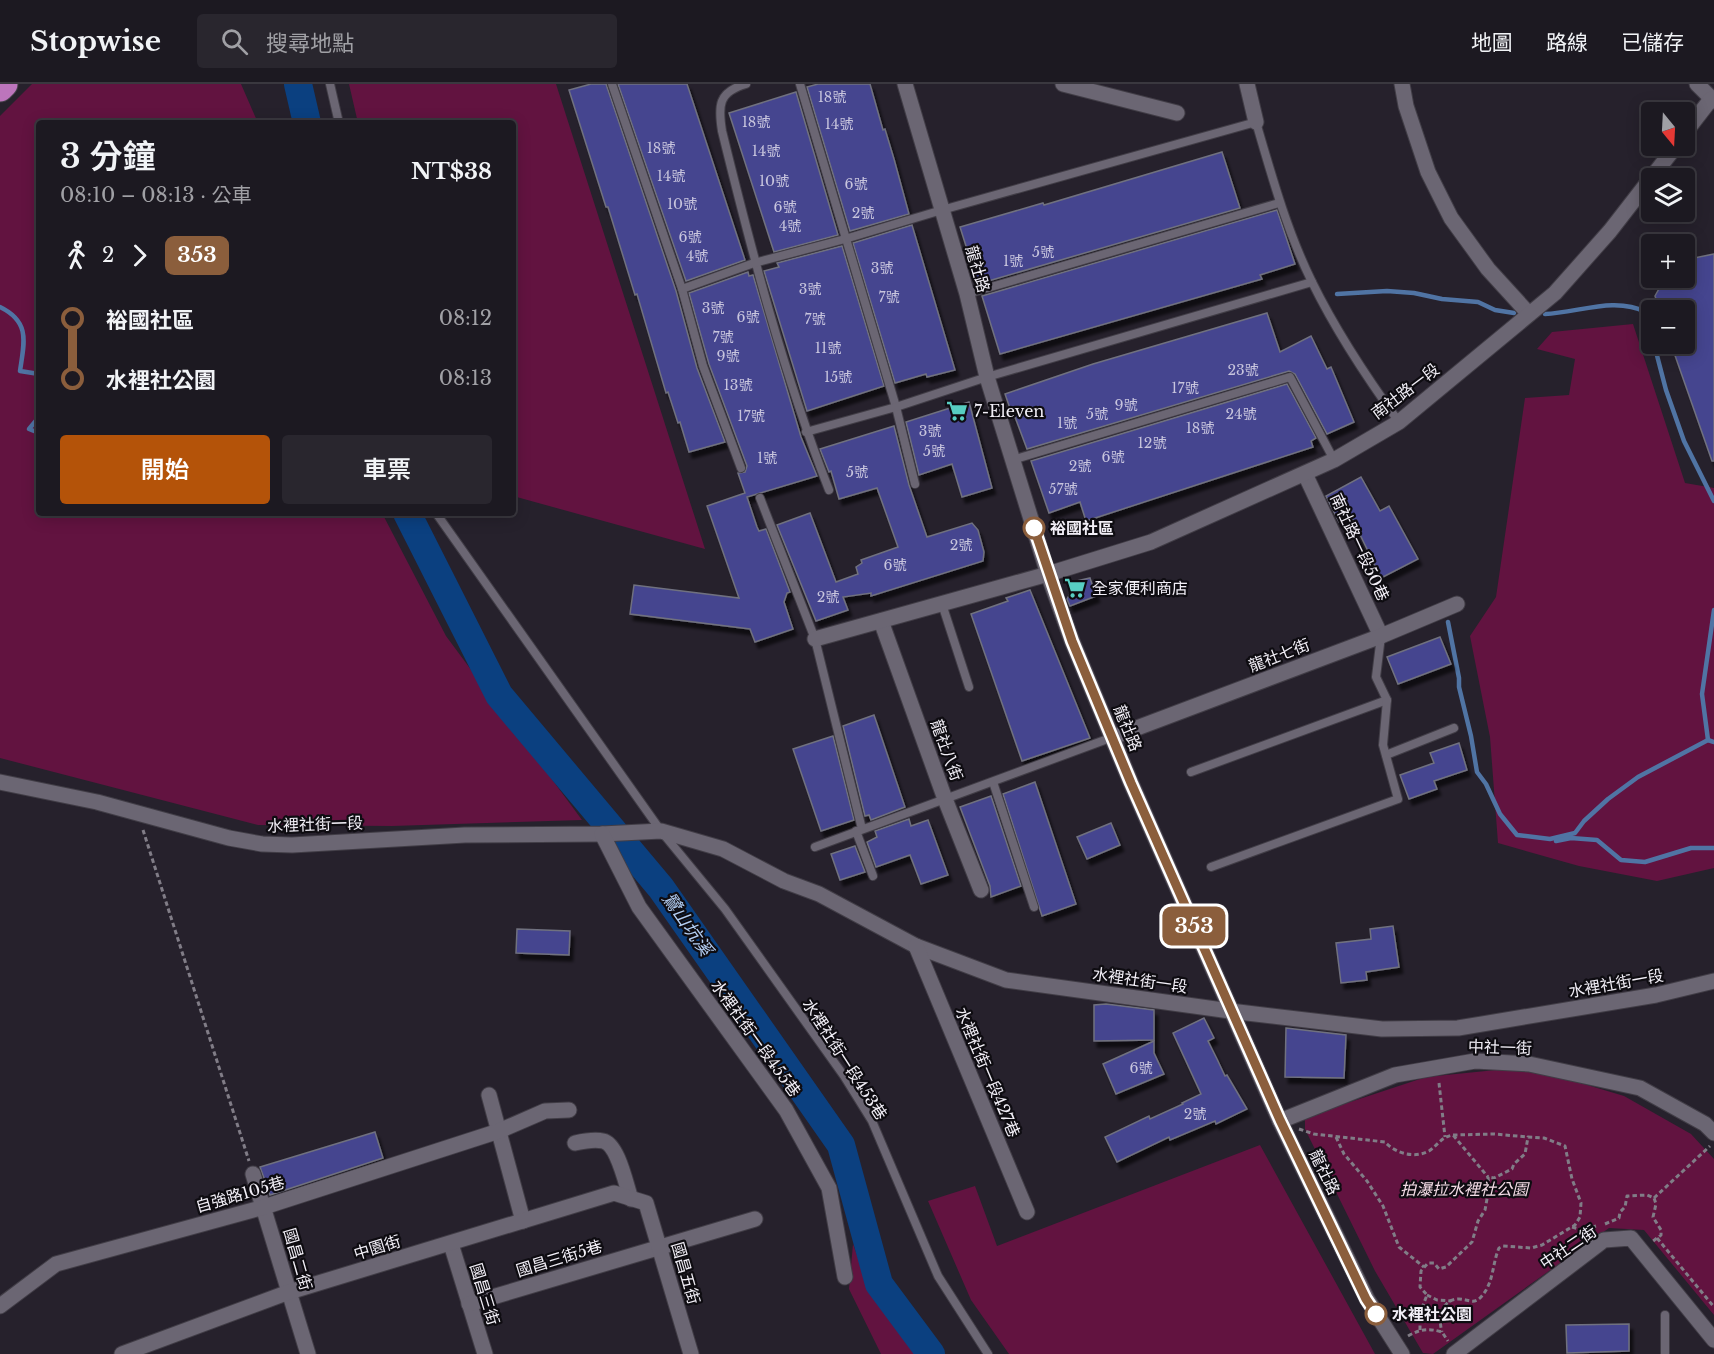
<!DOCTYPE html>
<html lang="zh-TW">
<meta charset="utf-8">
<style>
:root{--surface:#1c1921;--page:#29262e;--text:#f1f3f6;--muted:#a0a0a5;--line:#3a383f;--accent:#b45309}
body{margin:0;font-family:"Libre Baskerville","Noto Sans TC",serif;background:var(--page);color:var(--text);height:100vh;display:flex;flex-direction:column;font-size:22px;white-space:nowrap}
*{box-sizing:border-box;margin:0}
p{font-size:20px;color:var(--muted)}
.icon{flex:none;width:33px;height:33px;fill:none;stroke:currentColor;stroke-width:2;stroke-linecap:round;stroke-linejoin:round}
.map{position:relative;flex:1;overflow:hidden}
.side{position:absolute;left:36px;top:36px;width:480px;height:396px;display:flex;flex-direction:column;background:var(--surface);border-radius:6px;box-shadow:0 3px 15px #0003,0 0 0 2px var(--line)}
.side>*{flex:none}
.badge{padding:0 12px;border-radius:9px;font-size:21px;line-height:39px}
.needle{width:39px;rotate:162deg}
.controls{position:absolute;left:1641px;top:18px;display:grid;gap:12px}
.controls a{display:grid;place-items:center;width:54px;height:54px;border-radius:6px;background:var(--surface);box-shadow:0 3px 15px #0003,0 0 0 2px var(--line);font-size:30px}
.map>.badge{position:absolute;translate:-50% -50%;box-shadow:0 0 0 3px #fff}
.legs{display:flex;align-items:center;gap:9px;height:66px;padding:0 24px;font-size:20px}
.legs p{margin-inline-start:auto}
.head{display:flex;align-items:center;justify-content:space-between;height:102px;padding:0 24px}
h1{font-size:33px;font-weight:600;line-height:45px}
.button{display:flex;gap:12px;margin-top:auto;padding:12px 24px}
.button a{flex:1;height:69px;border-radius:6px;background:var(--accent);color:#fff;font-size:24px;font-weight:600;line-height:69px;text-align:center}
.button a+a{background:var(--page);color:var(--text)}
ul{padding:0 24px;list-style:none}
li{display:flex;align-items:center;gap:21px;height:60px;font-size:22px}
li i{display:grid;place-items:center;width:9px;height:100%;margin:0 8px;background:currentColor}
li i::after{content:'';width:15px;height:15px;margin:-8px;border:4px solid;border-radius:50%;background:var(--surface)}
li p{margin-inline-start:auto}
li:first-child i{background:linear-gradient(#0000 50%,currentColor 0)}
li:last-child i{background:linear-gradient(currentColor 50%,#0000 0)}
header{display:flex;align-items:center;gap:36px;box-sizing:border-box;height:84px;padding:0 30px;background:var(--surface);border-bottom:2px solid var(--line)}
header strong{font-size:28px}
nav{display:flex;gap:33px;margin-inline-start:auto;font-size:21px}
.search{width:420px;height:54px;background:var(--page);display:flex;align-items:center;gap:15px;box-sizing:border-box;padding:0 21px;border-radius:6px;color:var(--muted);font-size:22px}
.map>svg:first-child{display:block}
.green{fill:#621340}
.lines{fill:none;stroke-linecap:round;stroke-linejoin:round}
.stream{stroke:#5074a4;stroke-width:4.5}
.river{stroke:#0b4080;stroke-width:28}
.building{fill:#45458f;stroke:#70717f;stroke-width:1.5;filter:url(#shadow)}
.lane-casing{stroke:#413d46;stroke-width:10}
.street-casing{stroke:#413d46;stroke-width:17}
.highway-casing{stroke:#413d46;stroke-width:29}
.path{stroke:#817d87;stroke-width:3;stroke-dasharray:4.5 3;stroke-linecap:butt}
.lane{stroke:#6b6673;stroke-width:8}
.street{stroke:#6b6673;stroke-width:15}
.highway{stroke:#bc75bc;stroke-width:27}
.line-1-casing{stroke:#fff;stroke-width:14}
.line-1{stroke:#8b5e3c;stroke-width:9}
.stop-1-dot{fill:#fff;stroke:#8b5e3c;stroke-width:3}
.labels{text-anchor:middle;stroke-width:4.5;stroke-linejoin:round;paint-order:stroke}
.number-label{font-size:14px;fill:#c7c4dd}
.street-label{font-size:16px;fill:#f2eff7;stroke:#0e0c11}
.poi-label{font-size:16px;fill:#f2eff7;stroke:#0e0c11;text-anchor:start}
.stop-label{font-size:16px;font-weight:bold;fill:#f2eff7;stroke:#0e0c11;text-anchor:start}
.park-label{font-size:16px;font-style:italic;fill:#f4dce6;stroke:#0e0c11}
.water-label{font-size:18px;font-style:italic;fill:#b4cff4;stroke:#0e0c11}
</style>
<header>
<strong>Stopwise</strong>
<div class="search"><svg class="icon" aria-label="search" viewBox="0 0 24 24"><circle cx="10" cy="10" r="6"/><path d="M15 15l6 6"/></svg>搜尋地點</div>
<nav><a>地圖</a><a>路線</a><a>已儲存</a></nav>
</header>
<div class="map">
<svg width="1714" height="1270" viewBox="0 0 1714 1270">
<defs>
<filter id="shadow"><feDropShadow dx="3.5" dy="6" stdDeviation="1.5" flood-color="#0009"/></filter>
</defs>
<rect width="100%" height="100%" fill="#26212c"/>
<g class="green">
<polygon points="32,0 241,0 258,39 39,39 39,429 382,429 446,552 582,736 392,742 258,741 0,674 0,32"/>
<polygon points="349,0 556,0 705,465 513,412 513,39 358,39"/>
<polygon points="1633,240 1685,399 1714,404 1714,784 1657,797 1579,782 1498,759 1490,653 1470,552 1496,513 1525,314 1569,311 1575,275 1537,265 1552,248"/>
<polygon points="1527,983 1624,1012 1691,1050 1714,1075 1714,1231 1644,1146 1609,1144 1433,1270 1423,1269 1375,1187 1305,1045 1305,1033 1426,993"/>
<polygon points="1260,1061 1375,1270 1009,1270 971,1216 928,1117 975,1102 997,1162"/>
<polygon points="853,1160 870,1208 916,1270 881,1270 849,1205"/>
</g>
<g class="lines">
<g class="stream">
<polyline points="1337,210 1387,207 1414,209 1442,215 1478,218 1495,226 1514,229"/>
<path d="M0,223C31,238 24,259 20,287L39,290"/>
<path d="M1545,230C1578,229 1614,212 1646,228L1652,250"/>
<polyline points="1654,260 1666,306 1684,357 1714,417"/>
<polyline points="39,333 29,345 39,349"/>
<polyline points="1448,538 1459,594 1459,603 1471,652 1477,688 1486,700 1500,730 1517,751 1550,755 1575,749 1584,737 1608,715 1638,693 1708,656 1714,658"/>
<polyline points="1708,656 1702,610 1714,526"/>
<polyline points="1556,757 1571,754 1597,756 1621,776 1645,778 1691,764 1714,764"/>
</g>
<g class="river">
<polyline points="298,0 307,39"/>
<polyline points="407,429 499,611 661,804 841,1061 879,1200 931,1270"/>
</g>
</g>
<g class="building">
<polygon points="591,0 606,0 676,207 697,284 725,358 689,368 680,338 678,339 668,308 666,309 637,210 635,211 608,123 606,123 569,6"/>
<polygon points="618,0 687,0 745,176 686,197"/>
<polygon points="818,0 870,0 883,46 885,45 894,75 909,130 850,147 807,3"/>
<polygon points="796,8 838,151 774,168 729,29"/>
<polygon points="1222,68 1240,124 978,200 960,143 1043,119 1044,121"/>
<polygon points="1277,126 1295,180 1260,191 1262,195 1000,270 982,212"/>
<polygon points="912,141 955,286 927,293 926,290 895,299 853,159"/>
<polygon points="842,162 884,302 807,327 764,187 779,183 777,179"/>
<polygon points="1714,170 1714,377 1712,377 1671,260 1684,260 1684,226 1660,226 1655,212 1665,194 1684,194 1684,176"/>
<polygon points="748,188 749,192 753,191 801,353 817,392 747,413 757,443 759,447 766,445 790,508 787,509 784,518 793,545 755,558 750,545 630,530 634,501 739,514 707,422 745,409 738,389 745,388 747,382 709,280 689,209"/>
<polygon points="1267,229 1280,268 1311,252 1327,285 1331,283 1354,338 1327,350 1295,290 1289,287 1027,365 1015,333 1013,333 1005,310 1093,280"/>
<polygon points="1287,300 1316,354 1311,357 1313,363 1086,437 1080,418 1049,429 1031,377"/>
<polygon points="969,318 992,404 962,413 952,380 919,391 906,338"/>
<polygon points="894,342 909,401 927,453 972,439 978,446 984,468 983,477 871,512 871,509 843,513 848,526 816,537 777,441 810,429 836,498 858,490 856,483 862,479 861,476 898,463 877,404 839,415 831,387 829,388 820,365"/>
<polygon points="1361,393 1380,427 1389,422 1418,475 1381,494 1351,432 1339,438 1326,412"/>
<polygon points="1090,494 1096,512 1070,522 1067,515 1077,497"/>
<polygon points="1030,506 1090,654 1022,677 971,530 1008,517 1006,514"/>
<polygon points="1440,553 1451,580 1398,600 1387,573"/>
<polygon points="874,631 905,723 871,736 869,731 865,732 843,642"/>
<polygon points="833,652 854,736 821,747 793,665"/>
<polygon points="1459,659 1467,686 1434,697 1437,705 1409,715 1400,691 1434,679 1430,669"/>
<polygon points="1035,698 1076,820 1042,832 1003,710"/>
<polygon points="991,712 1021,802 991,813 990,802 960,723"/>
<polygon points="909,735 911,742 928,736 948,791 921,800 910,771 876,783 867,758 877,753 875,747"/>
<polygon points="1111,739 1120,761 1087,775 1077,753"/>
<polygon points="855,762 865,788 840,796 831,770"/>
<polygon points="1393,842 1399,883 1366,888 1367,896 1341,899 1336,859 1371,855 1370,845"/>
<polygon points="517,845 570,847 569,871 516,869"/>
<polygon points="1106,920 1154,926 1154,956 1094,957 1094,921"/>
<polygon points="1204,934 1214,954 1208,957 1217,975 1225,992 1227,991 1247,1025 1216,1040 1215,1037 1170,1056 1169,1053 1117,1078 1105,1053 1149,1032 1150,1035 1183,1020 1182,1019 1201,1010 1173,949"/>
<polygon points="1286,944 1346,951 1344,994 1285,993"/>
<polygon points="1154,957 1154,969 1164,990 1116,1010 1103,980"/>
<polygon points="375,1048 383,1074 270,1111 260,1083"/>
<polygon points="1629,1240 1629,1267 1567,1269 1566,1241"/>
</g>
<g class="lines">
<defs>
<g id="lane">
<polyline points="330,0 339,39"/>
<polyline points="612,0 682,205 703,282 741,384"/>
<path d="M746,0C718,8 718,22 722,47C752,169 783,288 829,406"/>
<polyline points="800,0 896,323 915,400"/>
<path d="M682,205L754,179L845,155L942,126L1256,38C1272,93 1287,147 1312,198C1336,247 1367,294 1399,338"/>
<polyline points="967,210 1279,119"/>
<polyline points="806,348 896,323 987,293 1312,198"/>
<polyline points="1012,376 1290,293 1334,376"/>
<polyline points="760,414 815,555 862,745"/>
<polyline points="436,429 661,747 725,825 844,992 872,1037 938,1192 988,1270"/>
<polyline points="942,520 969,603"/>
<polyline points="1386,671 1454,644"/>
<polyline points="1191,688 1387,616"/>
<polyline points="993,698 1034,823"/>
<polyline points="856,747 873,792"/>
<polyline points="815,763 1113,653"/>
<polyline points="1211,783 1398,715 1383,661 1387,616 1376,593 1381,552"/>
<polyline points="1665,1270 1665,1231"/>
</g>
<g id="street">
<polyline points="905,0 967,210 987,293 1048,490 1072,557 1131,699 1280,1037 1367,1215 1402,1270"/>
<polyline points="1063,0 1177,29"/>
<polyline points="1247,0 1256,38"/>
<polyline points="1402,0 1406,22 1428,88 1451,134 1488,185 1529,230"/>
<polyline points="1697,0 1714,17"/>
<polyline points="1684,50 1711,15"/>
<polyline points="1305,390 1381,552"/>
<polyline points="881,537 945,715 981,806"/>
<polyline points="815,555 1048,490 1151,458 1334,376 1399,338 1555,209 1610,147 1676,62"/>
<polyline points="1113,653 1381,552 1457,520"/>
<polyline points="0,698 97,718 229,754 262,760 292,761 465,751 602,750 661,747 723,765 784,797 819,810 916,862 1006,896 1230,927 1382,945 1458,944 1656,911 1714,897"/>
<polyline points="602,750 639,823 786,1026 829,1104 845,1193"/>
<polyline points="916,862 1027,1128"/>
<polyline points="489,1011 523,1137"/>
<polyline points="1280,1037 1395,991 1475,977 1529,980 1640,1004 1705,1040 1714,1049"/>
<path d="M575,1059C584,1057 594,1055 603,1057C618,1060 626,1101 631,1115"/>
<polyline points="253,1090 308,1270"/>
<polyline points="451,1160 485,1270"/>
<polyline points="469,1220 755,1135"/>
<polyline points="0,1222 56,1180 264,1123 499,1047 545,1027 569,1026"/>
<polyline points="122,1270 289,1208 614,1109 646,1119 691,1270"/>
<polyline points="1454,1270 1604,1156 1631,1154 1714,1256"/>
</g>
<polyline id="highway" points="0,4 4,0"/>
</defs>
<use href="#lane" class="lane-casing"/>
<use href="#street" class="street-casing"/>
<use href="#highway" class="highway-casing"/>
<g class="path">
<polyline points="143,746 249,1077"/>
<polyline points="1439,999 1445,1053"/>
<path d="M1299,1045L1314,1050L1385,1058C1395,1069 1414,1075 1429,1067C1438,1061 1441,1053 1453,1051L1488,1093"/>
<polyline points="1453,1051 1494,1050 1528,1053"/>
<polyline points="1336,1053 1344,1070 1367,1097 1383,1122 1399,1163 1424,1183"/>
<polyline points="1654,1114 1710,1062"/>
<polyline points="1605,1140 1619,1134 1620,1128 1625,1123 1627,1112 1647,1111 1654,1114 1656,1120 1653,1133 1661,1146 1661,1151 1652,1158"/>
<polyline points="1572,1143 1582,1146 1596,1142"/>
<polyline points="1657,1154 1714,1223"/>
<polyline points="1427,1211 1437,1216 1451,1217"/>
<path d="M1420,1246V1229L1427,1211L1420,1203L1421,1187L1428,1179H1434L1439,1185L1446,1183L1472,1158L1478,1137L1485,1126L1489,1104L1488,1093L1494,1094L1512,1085L1514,1080L1525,1070L1528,1053L1544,1054L1565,1062L1572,1095L1581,1119L1580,1133L1575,1141L1542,1161L1531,1164L1503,1162L1499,1164C1492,1180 1494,1199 1481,1213C1474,1221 1468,1215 1459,1215C1441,1215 1438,1235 1442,1248"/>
<path d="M1408,1252C1420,1245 1428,1244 1442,1248L1448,1257"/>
</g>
<use href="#lane" class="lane"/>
<use href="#street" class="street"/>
<use href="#highway" class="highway"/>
</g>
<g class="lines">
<defs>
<polyline id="line-1" points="1034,444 1072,557 1131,699 1280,1036 1366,1215 1376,1230"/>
</defs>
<use href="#line-1" class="line-1-casing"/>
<use href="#line-1" class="line-1"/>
</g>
<defs>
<symbol id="supermarket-bare" viewBox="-9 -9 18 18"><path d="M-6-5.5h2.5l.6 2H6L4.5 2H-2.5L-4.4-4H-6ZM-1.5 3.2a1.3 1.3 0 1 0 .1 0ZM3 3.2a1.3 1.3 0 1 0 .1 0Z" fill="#57cec2" stroke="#0e0c11" stroke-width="2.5" paint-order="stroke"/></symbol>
</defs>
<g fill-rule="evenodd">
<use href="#supermarket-bare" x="942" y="312" width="30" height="30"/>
<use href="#supermarket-bare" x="1060" y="489" width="30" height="30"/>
</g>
<g class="stop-1-dot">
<circle cx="1034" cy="444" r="10"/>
<circle cx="1376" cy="1230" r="10"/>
</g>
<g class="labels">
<g class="number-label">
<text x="832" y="18">18號</text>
<text x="756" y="43">18號</text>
<text x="839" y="45">14號</text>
<text x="661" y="69">18號</text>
<text x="766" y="72">14號</text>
<text x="671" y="97">14號</text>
<text x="774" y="102">10號</text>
<text x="856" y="105">6號</text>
<text x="682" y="125">10號</text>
<text x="785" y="128">6號</text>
<text x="863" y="134">2號</text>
<text x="790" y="147">4號</text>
<text x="690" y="158">6號</text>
<text x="1043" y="173">5號</text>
<text x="697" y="177">4號</text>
<text x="1013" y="182">1號</text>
<text x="882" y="189">3號</text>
<text x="810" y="210">3號</text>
<text x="889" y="218">7號</text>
<text x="713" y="229">3號</text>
<text x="748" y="238">6號</text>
<text x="815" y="240">7號</text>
<text x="723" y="258">7號</text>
<text x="828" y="269">11號</text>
<text x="728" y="277">9號</text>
<text x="1243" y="291">23號</text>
<text x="838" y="298">15號</text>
<text x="738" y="306">13號</text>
<text x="1185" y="309">17號</text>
<text x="1126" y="326">9號</text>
<text x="1097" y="335">5號</text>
<text x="1241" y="335">24號</text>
<text x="751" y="337">17號</text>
<text x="1067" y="344">1號</text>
<text x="1200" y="349">18號</text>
<text x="930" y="352">3號</text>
<text x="1152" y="364">12號</text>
<text x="934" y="372">5號</text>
<text x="1113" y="378">6號</text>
<text x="767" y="379">1號</text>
<text x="1080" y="387">2號</text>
<text x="857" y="393">5號</text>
<text x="1063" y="410">57號</text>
<text x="961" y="466">2號</text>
<text x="895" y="486">6號</text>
<text x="828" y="518">2號</text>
<text x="1141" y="989">6號</text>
<text x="1195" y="1035">2號</text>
</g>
<g class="street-label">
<text transform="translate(978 185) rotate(74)" y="6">龍社路</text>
<text transform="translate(1405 307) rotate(-37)" y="6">南社路一段</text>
<text transform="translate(1360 463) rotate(65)" y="6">南社路一段50巷</text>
<text transform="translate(1279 571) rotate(-21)" y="6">龍社七街</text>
<text transform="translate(1128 644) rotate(68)" y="6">龍社路</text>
<text transform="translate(947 666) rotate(70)" y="6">龍社八街</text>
<text transform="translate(315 740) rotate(-2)" y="6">水裡社街一段</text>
<text transform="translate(1140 896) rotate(8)" y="6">水裡社街一段</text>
<text transform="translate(1616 899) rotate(-10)" y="6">水裡社街一段</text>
<text transform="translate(756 954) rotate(54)" y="6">水裡社街一段455巷</text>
<text transform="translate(1500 963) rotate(2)" y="6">中社一街</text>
<text transform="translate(845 975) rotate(57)" y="6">水裡社街一段453巷</text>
<text transform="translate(988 988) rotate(67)" y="6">水裡社街一段427巷</text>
<text transform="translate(1325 1088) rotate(64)" y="6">龍社路</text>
<text transform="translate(240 1110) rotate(-16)" y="6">自強路105巷</text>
<text transform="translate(377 1163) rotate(-17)" y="6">中園街</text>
<text transform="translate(1568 1163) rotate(-34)" y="6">中社二街</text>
<text transform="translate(559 1174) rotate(-17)" y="6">國昌三街5巷</text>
<text transform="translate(298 1175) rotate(74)" y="6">國昌二街</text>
<text transform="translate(686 1189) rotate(74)" y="6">國昌五街</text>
<text transform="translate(485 1210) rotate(73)" y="6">國昌三街</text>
</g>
<g class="poi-label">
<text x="974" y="333">7-Eleven</text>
<text x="1092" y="510">全家便利商店</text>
</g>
<g class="stop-label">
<text x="1050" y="450">裕國社區</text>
<text x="1392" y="1236">水裡社公園</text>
</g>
<g class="park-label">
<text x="1464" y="1111">拍瀑拉水裡社公園</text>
</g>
<g class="water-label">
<text transform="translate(687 840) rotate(55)" y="6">鷺山坑溪</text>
</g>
</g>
</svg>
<div class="controls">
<a><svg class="needle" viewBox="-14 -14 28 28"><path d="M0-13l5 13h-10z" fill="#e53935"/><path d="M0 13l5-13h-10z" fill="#a0a0a5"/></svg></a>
<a><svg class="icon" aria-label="layers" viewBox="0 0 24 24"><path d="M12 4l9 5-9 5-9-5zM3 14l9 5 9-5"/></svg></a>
<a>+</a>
<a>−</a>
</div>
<b class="badge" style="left:1194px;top:842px;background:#8b5e3c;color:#fff">353</b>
<section class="side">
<div class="head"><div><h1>3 分鐘</h1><p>08:10 – 08:13 · 公車</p></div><b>NT$38</b></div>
<div class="legs"><svg class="icon" aria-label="walk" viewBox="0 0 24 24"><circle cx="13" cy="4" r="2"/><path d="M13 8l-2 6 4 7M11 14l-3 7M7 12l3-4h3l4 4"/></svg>2<svg class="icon" aria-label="forward" viewBox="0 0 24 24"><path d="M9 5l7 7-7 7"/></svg><b class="badge" style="background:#8b5e3c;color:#fff">353</b></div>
<ul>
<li><i style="color:#8b5e3c"></i><b>裕國社區</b><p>08:12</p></li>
<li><i style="color:#8b5e3c"></i><b>水裡社公園</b><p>08:13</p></li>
</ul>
<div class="button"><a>開始</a><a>車票</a></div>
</section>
</div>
